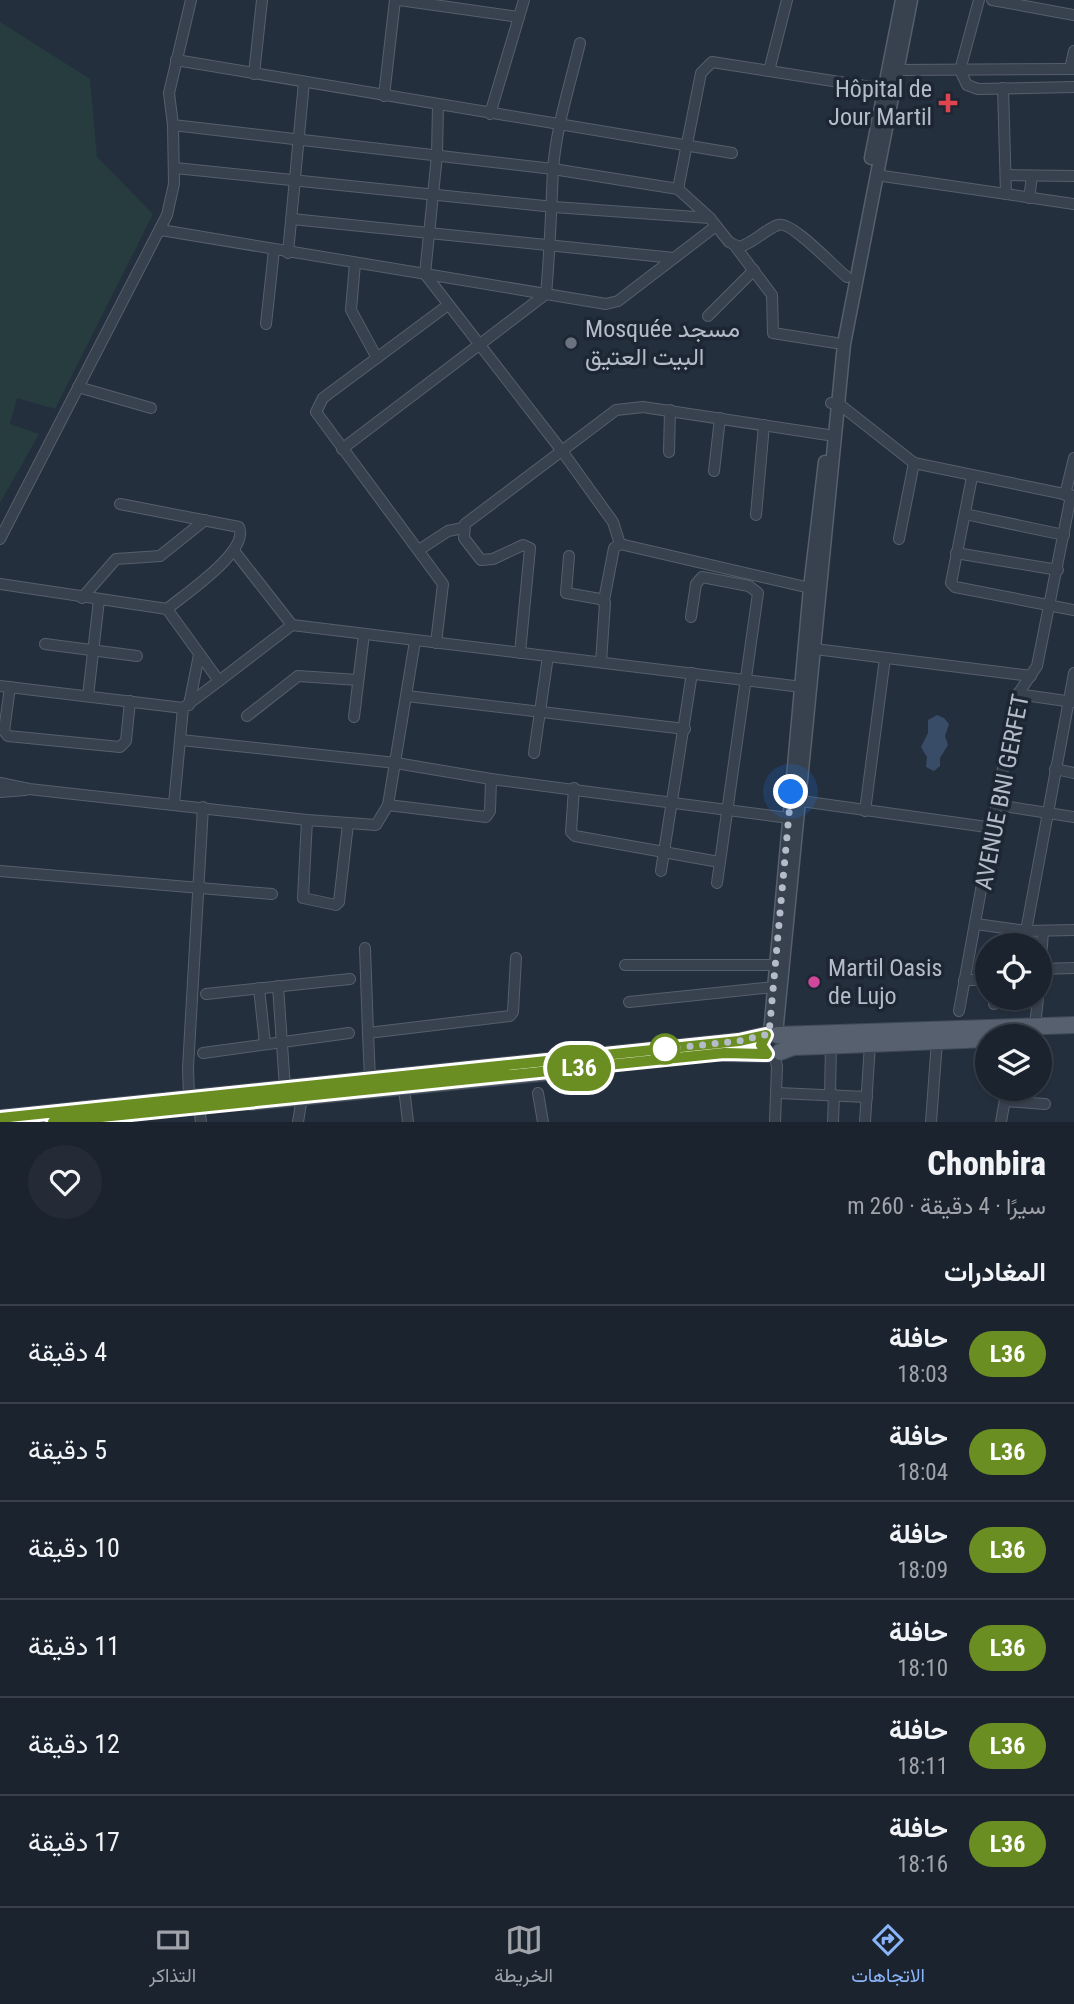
<!DOCTYPE html>
<html lang="ar">
<meta charset="utf-8">
<style>
:root{--surface:#1b232e;--page:#242b36;--text:#f1f3f6;--muted:#a0a4aa;--line:#39404a;--accent:#8ab4f8}
body{margin:0;font-family:"Roboto Condensed",Vazirmatn,sans-serif;background:var(--page);color:var(--text);direction:rtl;height:100vh;display:flex;flex-direction:column;font-size:26px;white-space:nowrap}
*{box-sizing:border-box;margin:0}
p{font-size:23px;color:var(--muted)}
.icon{flex:none;width:38px;height:38px;fill:none;stroke:currentColor;stroke-width:2;stroke-linecap:round;stroke-linejoin:round}
.map{position:relative;height:1122px;overflow:hidden;direction:ltr}
.details{display:flex;flex-direction:column;background:var(--surface);flex:1}
.details>*{flex:none}
.badge{padding:0 14px;border-radius:23px;font-size:24px;line-height:46px}
.tools{position:absolute;left:975px;top:933px;display:grid;gap:14px}
.tools a{display:grid;place-items:center;width:77px;height:77px;border-radius:50%;background:var(--surface);box-shadow:0 2px 5px #0004,0 0 0 2px var(--line);font-size:35px}
.you{position:absolute;width:35px;height:35px;margin:-18px;border:5px solid #fff;border-radius:50%;background:#1a73e8;box-shadow:0 0 0 10px #1a73e833}
.map>.badge{position:absolute;translate:-50% -50%;box-shadow:0 0 0 4px #fff}
h2{padding:0 28px;font-size:26px;line-height:63px}
.round{display:grid;place-items:center;flex:none;width:74px;height:74px;border-radius:37px;background:var(--page)}
.headline{display:flex;align-items:center;justify-content:space-between;height:119px;padding:0 28px}
h1{font-size:33px;font-weight:800;line-height:52px}
ul{padding:0;list-style:none}
li{display:flex;align-items:center;gap:21px;height:98px;padding:0 28px;border-top:2px solid var(--line)}
li div{flex:1}
li b{display:block;font-size:26px}
li em{font-style:normal}
li .badge{min-width:77px;font-weight:700;text-align:center}
.tab-bar{display:flex;justify-content:space-around;align-items:center;height:98px;border-top:2px solid var(--line);background:var(--surface);font-size:19px;color:var(--muted)}
.tab-bar a{display:grid;justify-items:center;gap:4px}
.tab-bar .active{color:var(--accent)}
.map>svg:first-child{display:block}
.green{fill:#263c3f}
.water{fill:#394c67}
.lines{fill:none;stroke-linecap:round;stroke-linejoin:round}
.minor-casing{stroke:#565f6c;stroke-width:12}
.tertiary-casing{stroke:#565f6c;stroke-width:15}
.primary-casing{stroke:#414a57;stroke-width:18}
.minor{stroke:#38414e;stroke-width:10}
.tertiary{stroke:#38414e;stroke-width:12}
.primary{stroke:#56606e;stroke-width:16}
.line-casing{stroke:#fff;stroke-width:16}
.line{stroke:#6b8e23;stroke-width:10}
.walk{stroke:#b4bcc9;stroke-width:7;stroke-dasharray:0 12.6}
.health-dot{fill:#e0444e;stroke:#1d2633;stroke-width:2.5}
.worship-dot{fill:#6b7280;stroke:#1d2633;stroke-width:2.5}
.hotel-dot{fill:#d1479c;stroke:#1d2633;stroke-width:2.5}
.stop-dot{fill:#fff;stroke:#6b8e23;stroke-width:3.5}
.labels{text-anchor:middle;stroke-width:7;stroke-linejoin:round;paint-order:stroke}
.poi-label{font-size:24px;fill:#b4bcc9;stroke:#1d2633;text-anchor:start}
.street-label{font-size:24px;fill:#b4bcc9;stroke:#1d2633}
</style>
<div class="map">
<svg width="1074" height="1122" viewBox="0 0 1074 1122">
<rect width="100%" height="100%" fill="#242f3e"/>
<polygon class="green" points="0,22 90,79 97,157 153,214 55,409 17,398 10,424 39,434 0,503"/>
<polygon class="water" points="937,715 944,718 949,724 945,736 948,745 940,758 940,766 934,771 926,767 927,757 921,747 928,733 928,720"/>
<g class="lines">
<defs>
<g id="minor">
<polyline points="191,0 169,93 173,125 553,169 678,189 710,218"/>
<polyline points="399,0 519,17"/>
<polyline points="979,0 960,70 967,85 978,89 1074,87"/>
<polyline points="992,0 1074,15"/>
<polyline points="176,60 732,153"/>
<polyline points="1070,69 1074,51"/>
<polyline points="897,70 1074,69"/>
<polyline points="769,71 787,0"/>
<polyline points="254,74 262,0"/>
<polyline points="1003,88 1006,194"/>
<polyline points="384,96 395,0"/>
<polyline points="438,105 437,155 425,274 562,451 613,522 620,544"/>
<polyline points="490,114 524,0"/>
<path d="M175,168L554,207L710,218L729,242L739,247C754,243 764,230 778,225C791,220 834,267 847,277"/>
<polyline points="876,175 1074,204"/>
<polyline points="1007,175 1074,176"/>
<polyline points="678,189 701,73 712,62 884,89"/>
<polyline points="1029,198 1032,177"/>
<polyline points="292,219 674,258"/>
<polyline points="161,230 606,304 618,301 716,226"/>
<polyline points="735,246 772,295 773,333 836,343"/>
<polyline points="288,253 304,82"/>
<polyline points="355,263 351,310 377,358"/>
<polyline points="708,316 754,270"/>
<polyline points="266,324 274,250"/>
<polyline points="78,387 151,408"/>
<polyline points="831,403 839,404 914,463 1074,496"/>
<path d="M342,449L546,294C550,252 551,211 553,170C556,127 570,85 580,43"/>
<polyline points="669,452 670,410"/>
<polyline points="714,471 720,418"/>
<polyline points="972,477 951,583 955,587 1074,610"/>
<polyline points="1065,495 1074,458"/>
<polyline points="965,514 1064,535"/>
<polyline points="756,515 764,425"/>
<polyline points="0,539 167,215 174,184 173,125"/>
<polyline points="899,539 914,463"/>
<polyline points="419,550 448,531 463,528"/>
<polyline points="956,553 1058,570"/>
<polyline points="569,556 566,593 600,599 605,603 601,662"/>
<path d="M0,584L167,609C185,594 250,551 239,527L120,504"/>
<polyline points="82,598 116,559 160,556 205,520"/>
<polyline points="604,600 614,548 620,544 810,588"/>
<polyline points="167,609 219,681 292,625 235,552"/>
<polyline points="691,617 696,584 702,577 749,586 758,593 717,883"/>
<polyline points="292,625 802,687"/>
<polyline points="436,643 443,584 316,412 323,398 448,305"/>
<polyline points="45,644 137,656"/>
<polyline points="815,649 1031,676"/>
<polyline points="520,653 530,548 523,545 493,559 481,560 464,538 465,524 616,410 643,407 828,435"/>
<polyline points="0,686 183,708"/>
<polyline points="10,687 4,731 8,736 120,747 126,741 130,701"/>
<polyline points="1017,694 1073,702"/>
<polyline points="88,696 99,600"/>
<polyline points="407,696 685,729"/>
<polyline points="189,705 199,655"/>
<polyline points="247,716 298,676 358,680"/>
<polyline points="354,717 364,634"/>
<polyline points="181,740 396,763 491,779 789,818"/>
<polyline points="534,753 548,656"/>
<polyline points="1055,769 1074,773"/>
<polyline points="0,783 29,789 307,820 376,825 388,805 415,641"/>
<polyline points="574,788 571,832 575,836 719,862"/>
<polyline points="0,792 25,790"/>
<polyline points="801,801 994,828"/>
<polyline points="174,804 183,708 219,681"/>
<polyline points="388,805 486,817 490,811 491,779"/>
<polyline points="997,805 1074,817"/>
<polyline points="865,811 885,658"/>
<polyline points="307,820 303,898 336,905 339,902 348,824"/>
<polyline points="0,871 272,894"/>
<polyline points="661,871 692,673"/>
<polyline points="976,924 1026,931 1074,930"/>
<polyline points="1026,931 1074,673"/>
<polyline points="365,948 368,1033"/>
<polyline points="625,965 776,965"/>
<polyline points="1040,969 1074,968"/>
<polyline points="1040,974 1043,931"/>
<polyline points="964,980 987,980"/>
<polyline points="278,986 285,1088"/>
<polyline points="259,988 265,1044"/>
<polyline points="206,994 350,979"/>
<polyline points="994,998 994,1004"/>
<polyline points="629,1002 774,987"/>
<polyline points="959,1011 1016,697 1037,666 1071,496"/>
<polyline points="1035,1026 1038,998"/>
<polyline points="203,1053 349,1033"/>
<polyline points="774,1055 777,1066 775,1122"/>
<polyline points="370,1079 368,1033 510,1016 513,1012 516,958"/>
<polyline points="404,1088 408,1122"/>
<polyline points="538,1093 543,1122"/>
<polyline points="778,1093 867,1097"/>
<polyline points="830,1095 831,1045"/>
<polyline points="189,1098 188,1068 203,807"/>
<polyline points="1005,1101 1045,1104"/>
<polyline points="199,1107 201,1122"/>
<polyline points="298,1122 302,1097"/>
<polyline points="833,1122 834,1095"/>
<polyline points="865,1122 870,1044"/>
<polyline points="931,1122 937,1041"/>
<polyline points="1001,1122 1007,1088"/>
</g>
<g id="tertiary">
<polyline points="871,158 902,0"/>
<polyline points="770,1034 810,588 825,462"/>
<polyline points="776,1034 844,344 911,0"/>
</g>
<g id="primary">
<polyline points="777,1035 1074,1025"/>
<polyline points="780,1052 793,1047 822,1046 987,1039"/>
<polyline points="720,1053 767,1054"/>
<polyline points="251,1102 549,1072"/>
<polyline points="0,1118 739,1041 766,1035"/>
</g>
</defs>
<use href="#minor" class="minor-casing"/>
<use href="#tertiary" class="tertiary-casing"/>
<use href="#primary" class="primary-casing"/>
<use href="#minor" class="minor"/>
<use href="#tertiary" class="tertiary"/>
<use href="#primary" class="primary"/>
</g>
<g class="lines">
<defs>
<polyline id="line" points="0,1118 739,1041 766,1035 761,1045 767,1054 724,1053 53,1122"/>
</defs>
<use href="#line" class="line-casing"/>
<use href="#line" class="line"/>
<polyline class="walk" points="665,1049 739,1041 769,1034 791,792"/>
</g>
<path class="health-dot" d="M944.5 92.5h7v7h7v7h-7v7h-7v-7h-7v-7h7z"/>
<circle class="worship-dot" cx="571" cy="343" r="7"/>
<circle class="hotel-dot" cx="814" cy="982" r="7"/>
<circle class="stop-dot" cx="665" cy="1049" r="14"/>
<g class="labels">
<g class="poi-label">
<text x="932" y="97" text-anchor="end">Hôpital de<tspan x="932" dy="28">Jour Martil</tspan></text>
<text x="585" y="337">Mosquée مسجد<tspan x="585" dy="28">البيت العتيق</tspan></text>
<text x="828" y="976">Martil Oasis<tspan x="828" dy="28">de Lujo</tspan></text>
</g>
<g class="street-label">
<text transform="translate(1002 792) rotate(-79)" y="8">AVENUE BNI GERFET</text>
</g>
</g>
</svg>
<div class="tools">
<a><svg class="icon" aria-label="locate" viewBox="0 0 24 24"><circle cx="12" cy="12" r="6"/><path d="M12 2v4M12 18v4M2 12h4M18 12h4"/></svg></a>
<a><svg class="icon" aria-label="layers" viewBox="0 0 24 24"><path d="M12 4l9 5-9 5-9-5zM3 14l9 5 9-5"/></svg></a>
</div>
<div class="you" style="left:791px;top:792px"></div>
<b class="badge" style="left:579px;top:1068px;background:#6b8e23;color:#fff">L36</b>
</div>
<section class="details">
<div class="headline"><div><h1>Chonbira</h1><p>سيرًا · 4 دقيقة · 260 m</p></div><a class="round"><svg class="icon" aria-label="heart" viewBox="0 0 24 24"><path d="M12 20l-8-8c-3-5 5-10 8-4 3-6 11-1 8 4z"/></svg></a></div>
<h2>المغادرات</h2>
<ul>
<li><span class="badge" style="background:#6b8e23;color:#fff">L36</span><div><b>حافلة</b><p>18:03</p></div><em>4 دقيقة</em></li>
<li><span class="badge" style="background:#6b8e23;color:#fff">L36</span><div><b>حافلة</b><p>18:04</p></div><em>5 دقيقة</em></li>
<li><span class="badge" style="background:#6b8e23;color:#fff">L36</span><div><b>حافلة</b><p>18:09</p></div><em>10 دقيقة</em></li>
<li><span class="badge" style="background:#6b8e23;color:#fff">L36</span><div><b>حافلة</b><p>18:10</p></div><em>11 دقيقة</em></li>
<li><span class="badge" style="background:#6b8e23;color:#fff">L36</span><div><b>حافلة</b><p>18:11</p></div><em>12 دقيقة</em></li>
<li><span class="badge" style="background:#6b8e23;color:#fff">L36</span><div><b>حافلة</b><p>18:16</p></div><em>17 دقيقة</em></li>
</ul>
</section>
<nav class="tab-bar">
<a class="active"><svg class="icon" aria-label="directions" viewBox="0 0 24 24"><path d="M12 3l9 9-9 9-9-9zM9 14v-3h6M13 9l2 2-2 2"/></svg>الاتجاهات</a>
<a><svg class="icon" aria-label="map" viewBox="0 0 24 24"><path d="M3 6l6-2 6 2 6-2v14l-6 2-6-2-6 2zM9 4v14M15 6v14"/></svg>الخريطة</a>
<a><svg class="icon" aria-label="tickets" viewBox="0 0 24 24"><path d="M3 7h18v10H3zM15 7v10"/></svg>التذاكر</a>
</nav>
